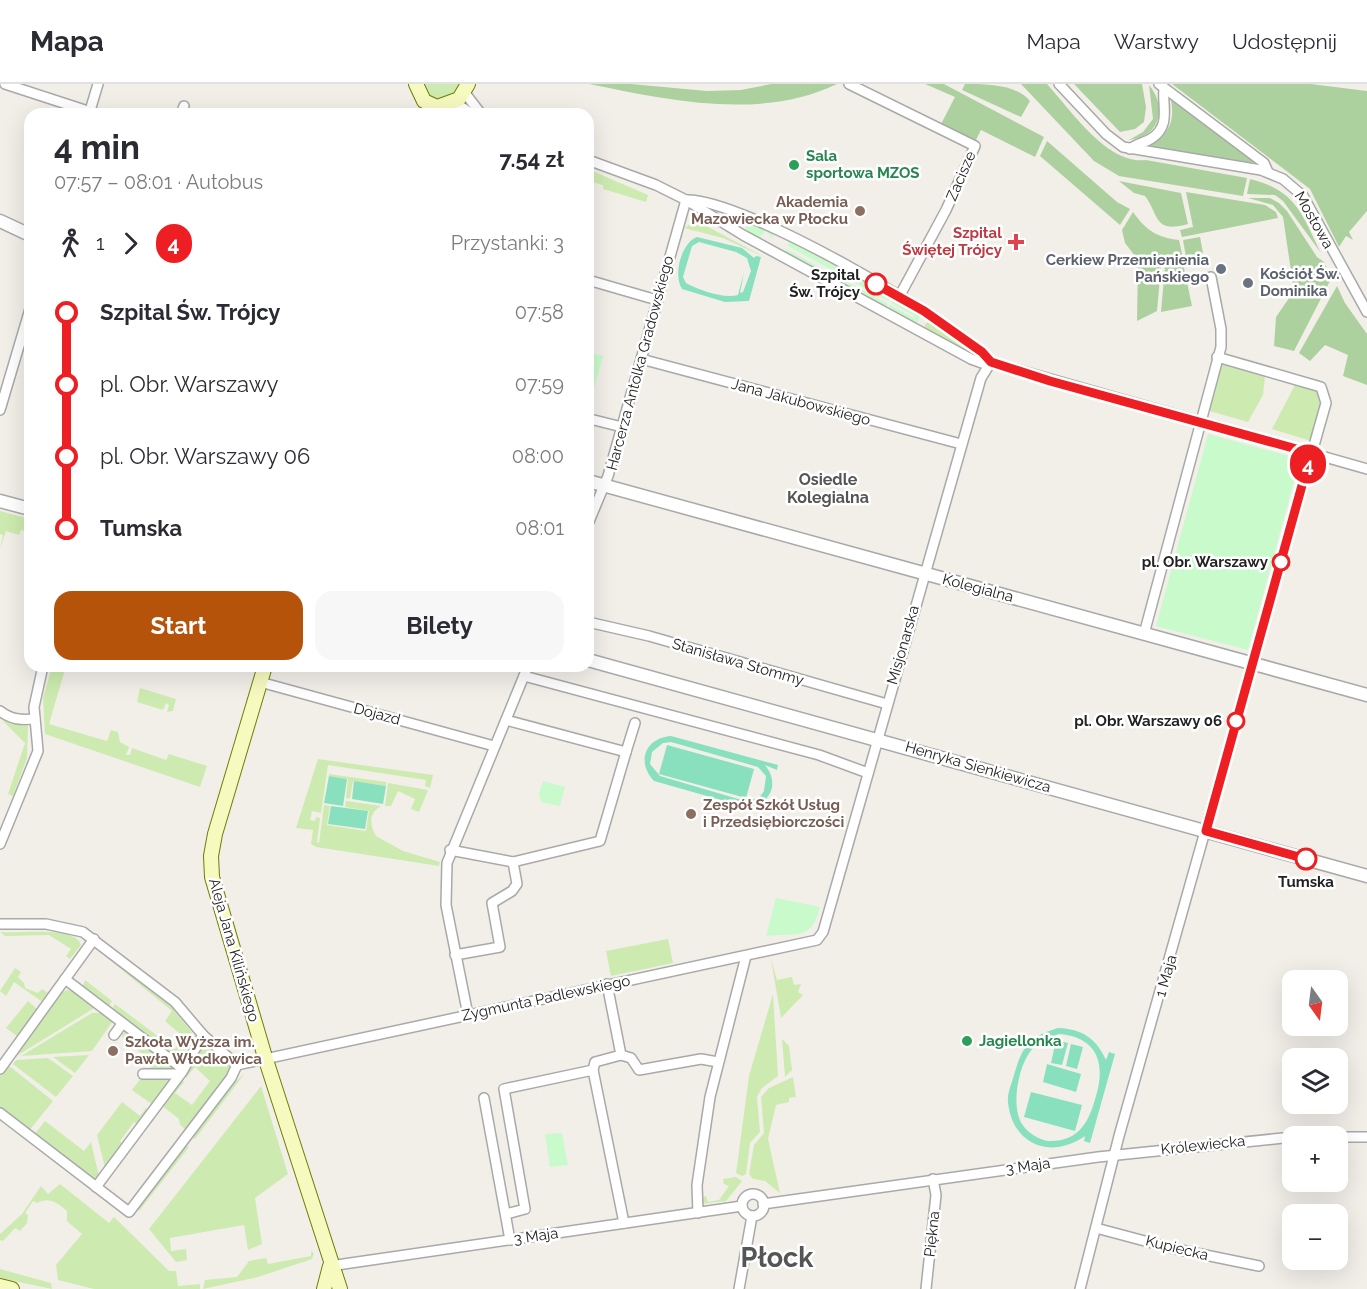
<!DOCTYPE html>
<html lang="pl">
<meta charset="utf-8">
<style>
:root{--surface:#fff;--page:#f7f7f7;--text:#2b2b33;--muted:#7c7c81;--line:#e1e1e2;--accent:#b45309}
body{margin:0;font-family:Raleway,sans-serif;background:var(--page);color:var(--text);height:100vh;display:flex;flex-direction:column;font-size:22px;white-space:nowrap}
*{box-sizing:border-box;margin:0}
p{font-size:20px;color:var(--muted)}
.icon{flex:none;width:33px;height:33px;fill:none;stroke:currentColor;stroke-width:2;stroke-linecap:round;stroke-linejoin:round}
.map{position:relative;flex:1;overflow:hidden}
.drawer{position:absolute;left:24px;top:24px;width:570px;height:564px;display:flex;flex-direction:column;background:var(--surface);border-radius:18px;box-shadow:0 6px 24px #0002}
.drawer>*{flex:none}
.badge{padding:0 12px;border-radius:20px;font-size:21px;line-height:39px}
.needle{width:39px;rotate:166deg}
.tools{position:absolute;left:1282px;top:886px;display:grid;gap:12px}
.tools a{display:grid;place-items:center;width:66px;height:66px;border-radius:12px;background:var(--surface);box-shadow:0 6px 24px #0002;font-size:30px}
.map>.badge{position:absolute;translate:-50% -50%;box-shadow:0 0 0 3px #fff}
.legs{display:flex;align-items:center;gap:9px;height:66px;padding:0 30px;font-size:20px}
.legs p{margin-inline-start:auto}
.overview{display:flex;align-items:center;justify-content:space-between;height:102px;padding:0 30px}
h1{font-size:33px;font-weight:700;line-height:45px}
.cta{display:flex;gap:12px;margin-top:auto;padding:12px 30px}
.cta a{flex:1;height:69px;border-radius:18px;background:var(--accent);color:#fff;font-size:24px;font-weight:700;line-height:69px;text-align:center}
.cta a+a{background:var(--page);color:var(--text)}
ul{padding:0 30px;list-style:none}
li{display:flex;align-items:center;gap:21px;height:72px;font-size:22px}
li i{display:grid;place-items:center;width:9px;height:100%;margin:0 8px;background:currentColor}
li i::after{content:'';width:15px;height:15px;margin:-8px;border:4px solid;border-radius:50%;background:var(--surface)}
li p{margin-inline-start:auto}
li:first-child i{background:linear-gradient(#0000 50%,currentColor 0)}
li:last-child i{background:linear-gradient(currentColor 50%,#0000 0)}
header{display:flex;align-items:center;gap:36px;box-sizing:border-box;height:84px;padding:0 30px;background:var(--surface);border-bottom:2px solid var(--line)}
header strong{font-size:28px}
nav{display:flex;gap:33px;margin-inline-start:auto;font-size:21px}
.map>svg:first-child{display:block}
.grass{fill:#cdebb0}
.forest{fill:#add19e}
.park{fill:#c8facc}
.pitch{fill:#88e0be;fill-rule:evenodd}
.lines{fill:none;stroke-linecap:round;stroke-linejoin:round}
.minor-casing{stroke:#a9a9a9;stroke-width:12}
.tertiary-casing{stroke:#a9a9a9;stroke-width:15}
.secondary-casing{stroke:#707d05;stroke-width:16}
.minor{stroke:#fff;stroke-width:9}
.tertiary{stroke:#fff;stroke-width:12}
.secondary{stroke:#f7fabf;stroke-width:14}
.line-1-casing{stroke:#fff;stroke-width:14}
.line-1{stroke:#ee1f23;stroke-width:9}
.leisure-dot{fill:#2e9e5b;stroke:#fff;stroke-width:2}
.education-dot{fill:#8d6e63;stroke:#fff;stroke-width:2}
.health-dot{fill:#e0444e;stroke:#fff;stroke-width:2}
.worship-dot{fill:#6b7280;stroke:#fff;stroke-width:2}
.stop-1-dot{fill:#fff;stroke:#ee1f23;stroke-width:3}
.labels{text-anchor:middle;stroke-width:5;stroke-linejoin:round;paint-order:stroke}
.leisure-label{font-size:15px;font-weight:bold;fill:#27864d;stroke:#fff;text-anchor:start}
.street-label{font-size:15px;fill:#222;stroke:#fff}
.education-label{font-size:15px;font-weight:bold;fill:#785e54;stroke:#fff;text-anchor:start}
.health-label{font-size:15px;font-weight:bold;fill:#be3a42;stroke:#fff;text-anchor:end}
.worship-label{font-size:15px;font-weight:bold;fill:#5b616d;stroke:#fff;text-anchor:end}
.stop-label{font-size:15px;font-weight:bold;fill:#222;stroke:#fff;text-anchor:end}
.neighbourhood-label{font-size:16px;font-weight:bold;fill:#555;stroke:#fff}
.town-label{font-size:27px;font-weight:bold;fill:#555;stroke:#fff}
</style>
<header>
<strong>Mapa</strong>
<nav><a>Mapa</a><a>Warstwy</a><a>Udostępnij</a></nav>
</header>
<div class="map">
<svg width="1367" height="1205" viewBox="0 0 1367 1205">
<rect width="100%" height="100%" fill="#f2efe9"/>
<g class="grass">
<polygon points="422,0 461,0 456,9 436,17 427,12"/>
<polygon points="588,85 648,111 646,118 603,105 603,101 588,97"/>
<polygon points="694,138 699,138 766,174 723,154 684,144"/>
<polygon points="931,236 980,271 980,276 925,246 925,240"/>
<polygon points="1219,280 1265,292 1263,311 1248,338 1206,326"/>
<polygon points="1295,301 1319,306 1324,315 1311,357 1272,345"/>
<polygon points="0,427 30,435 30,448 21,446 19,451 6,447 0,465 3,451 0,450"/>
<polygon points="52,582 66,582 49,640 107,657 111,646 118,648 120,658 129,663 126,671 130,671 132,664 166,676 169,670 207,682 200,703 45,650 43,614"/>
<polygon points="140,604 176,615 173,627 167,628 169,621 166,619 163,626 137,618"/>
<polygon points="0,630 28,642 27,674 13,712 8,710 25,659 0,634"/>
<path d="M318,675L433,691L430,704L425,702L426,696L328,681L321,729L312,727L310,736L315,737L316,733L320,734L317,758L319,759L324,721L330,722L327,741L366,747L369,727L345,723L346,717L381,722C368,729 370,742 376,752L403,767L440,778L439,782L316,763L311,760L313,746L296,744Z"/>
<polygon points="329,690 386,698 386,702 353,697 350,715 346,714 348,695 329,692"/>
<polygon points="388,699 428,706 419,728 411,725 415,715 398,707 391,722 385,722"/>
<path d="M0,848C17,850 76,841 81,861L70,875L66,872L71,865L49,851L5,852Z"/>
<polygon points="668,855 673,879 611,892 606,867"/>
<polygon points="105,872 170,921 197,955 184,977 179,978 111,927 115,920 175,965 185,954 165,937 172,927"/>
<polygon points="771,875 777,896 792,893 794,901 801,900 798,908 803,911 781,934"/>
<polygon points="15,884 21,888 18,893 24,899 25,904 38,909 42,905 48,909 41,917 14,898 6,912 0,907"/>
<polygon points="85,896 112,917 108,924 82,904"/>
<polygon points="67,906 75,907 96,923 15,973 61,909"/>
<polygon points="773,910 778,992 762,1004 757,1013 760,1048 750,1059 746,1090 742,1092 736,1089 749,992"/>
<polygon points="28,917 37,925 17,952 6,944"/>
<polygon points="92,929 102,929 112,938 92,967 21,972"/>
<polygon points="127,947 174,983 173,987 149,987 153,978 123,955 122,950"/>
<polygon points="782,955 789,962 792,986 785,993"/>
<polygon points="205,960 232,982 232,985 185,1045 180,1041 179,1035 161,1021 180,995 184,998 175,1009 192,1021 210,997 195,983 186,994 183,991 198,966"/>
<polygon points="89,971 75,989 53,973"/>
<polygon points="48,974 73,992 56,1013 13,980 16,976"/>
<polygon points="8,981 53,1017 28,1048 0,1024 0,992"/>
<polygon points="245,989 195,1055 193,1054 233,1000"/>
<polygon points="793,993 796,1013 789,1014 789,1018 776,1021 768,1055 780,1109 765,1097 753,1095 749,1090 754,1061 764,1049 761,1013 769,1004"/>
<polygon points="141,994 172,995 153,1021 132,1006"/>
<polygon points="261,1002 288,1090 255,1114 262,1160 248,1166 244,1141 170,1154 171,1167 186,1165 187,1176 176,1178 149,1145"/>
<polygon points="122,1018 140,1032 146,1024 148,1026 138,1041 134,1038 120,1057 123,1060 105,1084 97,1051"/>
<polygon points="45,1037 84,1067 91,1058 99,1092 92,1095 34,1051"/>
<polygon points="185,1062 189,1063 139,1127 138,1122"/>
<polygon points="736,1093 742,1097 726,1117 700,1120 704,1113 706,1112 708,1118 719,1116 729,1102 724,1100 723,1095"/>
<path d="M60,1100L109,1139L114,1133L169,1187H176L178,1202L200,1200V1205H94L58,1196L56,1181L82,1150L67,1137V1127C58,1119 49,1112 37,1119L33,1117L25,1129L28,1131L27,1139L20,1147L15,1144L3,1157L0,1156V1150L22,1130L41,1102L48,1110Z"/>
<polygon points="311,1167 314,1169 312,1175 258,1193 203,1205 205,1196 237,1193 249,1177 266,1174 268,1180 311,1172"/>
<polygon points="0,1185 51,1199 52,1205 0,1194"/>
</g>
<g class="forest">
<path d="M589,0H631L707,7L741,6L771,0H837C760,37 668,16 589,0Z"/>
<polygon points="925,0 944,0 1044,53 1035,73 981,46 975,58 940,42 955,13"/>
<path d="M965,0C986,0 1016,0 1030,17L1021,33L962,6Z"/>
<path d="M1021,0H1047C1071,26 1107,81 1146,76L1247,94L1243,112L1119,92L1094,77Z"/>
<polygon points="1074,0 1142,0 1146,23 1144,38 1135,45 1120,48"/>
<polygon points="1172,0 1311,0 1367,7 1367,127 1349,148 1353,156 1346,152 1339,163 1310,105"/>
<path d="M1149,1C1167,22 1161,53 1129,56L1143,48L1153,35Z"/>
<path d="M1171,16L1253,77L1252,79L1149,64C1164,47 1176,46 1171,16Z"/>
<polygon points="1047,57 1117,118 1130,125 1120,141 1040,72"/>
<path d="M1250,95C1296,106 1302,130 1321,169L1283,117L1275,111L1247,110Z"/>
<path d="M1119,97L1181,109L1188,140C1153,150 1159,130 1145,112L1134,109Z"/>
<polygon points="1186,108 1265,121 1276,128 1278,134 1182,153 1180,146 1193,143"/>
<polygon points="1248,114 1270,114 1279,119 1287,127 1317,173 1324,178 1331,195 1294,267 1274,262 1276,233 1294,207 1283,133 1273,121"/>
<path d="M1133,128C1147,147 1156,153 1179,156L1183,174L1164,179L1138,176L1125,159L1122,146Z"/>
<polygon points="1200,153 1203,169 1186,173 1183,156"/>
<polygon points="1183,179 1192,222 1161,228 1165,183"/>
<polygon points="1138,180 1161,183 1157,227 1137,237"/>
<polygon points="1337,202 1345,219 1367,250 1367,301 1343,292 1348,271 1325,261 1310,277 1299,269"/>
</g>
<g class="park">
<polygon points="751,140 767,145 891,212 889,217 788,162 789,158 774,150 772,154 767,147 760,152 765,159 770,158 769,160 784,168 786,165 888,220 885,225 746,149 746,143"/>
<polygon points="894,214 920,230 918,238 915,239 887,226 890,221 914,234 915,232 891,219"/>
<polygon points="588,268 603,272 592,311 588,310"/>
<polygon points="1208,350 1300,375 1248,566 1156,542"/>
<polygon points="543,697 565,703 560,722 541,718 539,710"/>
<path d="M776,814L820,823C812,857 796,849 766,852Z"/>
<polygon points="562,1049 568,1081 550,1083 545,1050"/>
</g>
<g class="pitch">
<path d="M697,153L742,164L754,174L756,172L761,173L749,217L725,218L682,205C673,191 681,159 697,153ZM699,158L736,168L747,174L751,187L743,208L740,209L744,188L738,211C724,215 699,206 686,199L683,193L692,162Z"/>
<path d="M671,652L778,681L777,686L765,681C781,701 769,722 746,723L654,697C636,678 645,654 671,652ZM671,658L758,683L766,692L764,707L759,714L745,717L660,692L650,680L652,668L663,659Z"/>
<polygon points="667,661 754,685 746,714 659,690"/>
<polygon points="329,692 347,695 343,722 324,719"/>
<polygon points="354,697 386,702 383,720 352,715"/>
<polygon points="331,722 368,727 365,745 328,740"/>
<path d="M1058,944C1082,945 1096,954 1106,976L1109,968L1115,970L1090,1059L1084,1057L1085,1052C1051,1076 1012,1061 1008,1018C1007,1009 1012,999 1014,991C1022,963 1029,952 1058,944ZM1059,950C1097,953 1106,979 1096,1012C1089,1038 1079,1058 1048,1057C1039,1056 1027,1048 1022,1040C1010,1021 1019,978 1034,963C1041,956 1050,953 1059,950Z"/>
<polygon points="1056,956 1068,959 1062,981 1051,979"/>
<polygon points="1071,960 1083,963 1077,985 1066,982"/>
<polygon points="1047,980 1081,990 1076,1008 1043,998"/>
<polygon points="1031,1008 1082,1021 1075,1047 1024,1033"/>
</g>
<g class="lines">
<defs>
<g id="minor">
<polyline points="5,0 97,30"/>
<polyline points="849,0 975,62 946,126 899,213"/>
<polyline points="1059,0 1106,50 1123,63 1261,86 1283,95 1303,112 1367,228"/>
<polyline points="1159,0 1264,79 1268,88"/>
<polyline points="465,9 481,30"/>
<polyline points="454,18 472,30"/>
<polyline points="89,30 98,0"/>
<polyline points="181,30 184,22"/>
<path d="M1130,65C1137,59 1145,59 1152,54C1171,41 1162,23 1164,5"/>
<polyline points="588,76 656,101 686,116 743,151 971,275 982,279 991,278 1367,385"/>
<path d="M687,116C744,115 951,235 991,278"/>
<polyline points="588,196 657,216"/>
<polyline points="641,275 961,360"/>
<polyline points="0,326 30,225"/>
<polyline points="594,336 622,343"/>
<polyline points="588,440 608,392 686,116"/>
<polyline points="588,538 649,552 887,620"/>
<polyline points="1144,550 1221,263 1221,245 1211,193"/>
<polyline points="524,592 819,671 868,689"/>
<polyline points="260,598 494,662"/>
<path d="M0,627C12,636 21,636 35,635"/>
<polyline points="506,636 626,668 635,639"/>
<polyline points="0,760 38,667 34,623 43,582"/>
<polyline points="450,766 513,778 517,800 512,807 492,819 500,863 455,871"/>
<polyline points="513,778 600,757 626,668"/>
<polyline points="0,840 46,840 83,848 175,918 203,951 237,981 817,856 823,848 981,294 991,278"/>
<polyline points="65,895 183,985"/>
<polyline points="607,900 621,971 631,974 639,986 701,975 718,978"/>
<polyline points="468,931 446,821 447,779 528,582"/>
<polyline points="114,951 122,940"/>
<polyline points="0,985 94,855"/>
<polyline points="593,986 624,1139"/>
<polyline points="143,990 180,990"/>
<polyline points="484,1014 510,1156"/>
<polyline points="0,1029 129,1128 231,994 237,981"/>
<polyline points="1338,1053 1367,1053"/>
<polyline points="96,1103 182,988 203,951"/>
<circle cx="753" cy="1121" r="11"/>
<polyline points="763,1120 1098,1073 1293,1053"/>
<polyline points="698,1129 697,1101 710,1013 746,872"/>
<polyline points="506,1130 525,1125 504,1005 593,986 595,978 621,971"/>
<polyline points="1096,1144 1171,1164 1259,1182"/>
<polyline points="330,1182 742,1122"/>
<polyline points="739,1205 752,1132"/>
<polyline points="926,1205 936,1111 933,1095"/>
<polyline points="1080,1205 1119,1052 1326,319 1321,303 1217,273"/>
</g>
<g id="tertiary">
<polyline points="0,137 30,151"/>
<polyline points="588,397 1367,611"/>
<polyline points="0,417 30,425"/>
<polyline points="588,576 1367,792"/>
</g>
<g id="secondary">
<polyline points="416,0 424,17 437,23 459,15 468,0"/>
<polyline points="265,582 215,750 211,772 212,793 265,973 340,1205"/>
<polyline points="0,1202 12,1205"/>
<polyline points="324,1205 330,1182"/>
</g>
</defs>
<use href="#minor" class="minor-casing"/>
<use href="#tertiary" class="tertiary-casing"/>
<use href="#secondary" class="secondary-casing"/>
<use href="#minor" class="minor"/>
<use href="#tertiary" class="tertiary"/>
<use href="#secondary" class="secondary"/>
</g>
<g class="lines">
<defs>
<polyline id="line-1" points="876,200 924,227 982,268 991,278 1050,297 1311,369 1206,747 1306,775"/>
</defs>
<use href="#line-1" class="line-1-casing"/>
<use href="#line-1" class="line-1"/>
</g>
<g class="leisure-dot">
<circle cx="794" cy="81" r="6"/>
<circle cx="967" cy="957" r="6"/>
</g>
<g class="education-dot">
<circle cx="860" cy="127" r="6"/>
<circle cx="691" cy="730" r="6"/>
<circle cx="113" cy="967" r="6"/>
</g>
<path class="health-dot" d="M1013 149h6v6h6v6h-6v6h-6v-6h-6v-6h6z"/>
<g class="worship-dot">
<circle cx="1221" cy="185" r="6"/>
<circle cx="1248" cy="199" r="6"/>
</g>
<g class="stop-1-dot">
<circle cx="876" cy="200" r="10"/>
<circle cx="1281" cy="478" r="8"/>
<circle cx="1236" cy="637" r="8"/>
<circle cx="1306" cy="775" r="10"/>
</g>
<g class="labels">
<g class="leisure-label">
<text x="806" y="77">Sala<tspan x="806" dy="17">sportowa MZOS</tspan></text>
<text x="979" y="962">Jagiellonka</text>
</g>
<g class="street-label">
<text transform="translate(961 92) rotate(-67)" y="5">Zacisze</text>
<text transform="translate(1314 136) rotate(60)" y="5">Mostowa</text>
<text transform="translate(640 279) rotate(-75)" y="5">Harcerza Antolka Gradowskiego</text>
<text transform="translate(801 318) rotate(15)" y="5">Jana Jakubowskiego</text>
<text transform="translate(978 504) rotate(15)" y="5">Kolegialna</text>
<text transform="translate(903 561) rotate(-74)" y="5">Misjonarska</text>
<text transform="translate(738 578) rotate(16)" y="5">Stanisława Stommy</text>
<text transform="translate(377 630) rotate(15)" y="5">Dojazd</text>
<text transform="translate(978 683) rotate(16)" y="5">Henryka Sienkiewicza</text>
<text transform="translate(234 866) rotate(74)" y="5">Aleja Jana Kilińskiego</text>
<text transform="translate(1166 892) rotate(-74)" y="5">1 Maja</text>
<text transform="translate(546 914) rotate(-12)" y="5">Zygmunta Padlewskiego</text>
<text transform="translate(1203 1061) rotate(-6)" y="5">Królewiecka</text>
<text transform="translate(1028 1082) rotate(-8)" y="5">3 Maja</text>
<text transform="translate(932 1150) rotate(-84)" y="5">Piękna</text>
<text transform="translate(536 1152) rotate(-8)" y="5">3 Maja</text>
<text transform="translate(1177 1164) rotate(14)" y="5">Kupiecka</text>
</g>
<g class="education-label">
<text x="848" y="123" text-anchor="end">Akademia<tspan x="848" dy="17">Mazowiecka w Płocku</tspan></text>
<text x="703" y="726">Zespół Szkół Usług<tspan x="703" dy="17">i Przedsiębiorczości</tspan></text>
<text x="125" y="963">Szkoła Wyższa im.<tspan x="125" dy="17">Pawła Włodkowica</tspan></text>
</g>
<g class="health-label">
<text x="1002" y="154">Szpital<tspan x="1002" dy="17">Świętej Trójcy</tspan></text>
</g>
<g class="worship-label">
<text x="1209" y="181">Cerkiew Przemienienia<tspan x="1209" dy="17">Pańskiego</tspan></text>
<text x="1260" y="195" text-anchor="start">Kościół Św.<tspan x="1260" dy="17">Dominika</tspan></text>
</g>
<g class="stop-label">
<text x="860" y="196">Szpital<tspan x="860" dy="17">Św. Trójcy</tspan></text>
<text x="1268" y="483">pl. Obr. Warszawy</text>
<text x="1222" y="642">pl. Obr. Warszawy 06</text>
<text x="1306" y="803" text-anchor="middle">Tumska</text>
</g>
<g class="neighbourhood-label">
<text x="828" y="401">Osiedle<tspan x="828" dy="18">Kolegialna</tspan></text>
</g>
<g class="town-label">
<text x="777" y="1183">Płock</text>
</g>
</g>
</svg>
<div class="tools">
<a><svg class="needle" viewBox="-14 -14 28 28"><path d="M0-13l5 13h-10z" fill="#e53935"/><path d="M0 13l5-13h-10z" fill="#7c7c81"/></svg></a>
<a><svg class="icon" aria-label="layers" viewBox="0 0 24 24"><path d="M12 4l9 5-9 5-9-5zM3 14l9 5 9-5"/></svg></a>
<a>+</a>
<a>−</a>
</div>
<b class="badge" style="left:1308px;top:380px;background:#ee1f23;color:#fff">4</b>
<section class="drawer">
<div class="overview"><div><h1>4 min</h1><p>07:57 – 08:01 · Autobus</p></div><b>7.54 zł</b></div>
<div class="legs"><svg class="icon" aria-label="walk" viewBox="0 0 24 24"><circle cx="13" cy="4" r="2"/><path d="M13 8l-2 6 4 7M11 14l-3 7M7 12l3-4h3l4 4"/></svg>1<svg class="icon" aria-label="forward" viewBox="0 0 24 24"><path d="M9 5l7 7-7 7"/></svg><b class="badge" style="background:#ee1f23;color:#fff">4</b><p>Przystanki: 3</p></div>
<ul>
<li><i style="color:#ee1f23"></i><b>Szpital Św. Trójcy</b><p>07:58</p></li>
<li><i style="color:#ee1f23"></i><span>pl. Obr. Warszawy</span><p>07:59</p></li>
<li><i style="color:#ee1f23"></i><span>pl. Obr. Warszawy 06</span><p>08:00</p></li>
<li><i style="color:#ee1f23"></i><b>Tumska</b><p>08:01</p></li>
</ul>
<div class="cta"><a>Start</a><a>Bilety</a></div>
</section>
</div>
